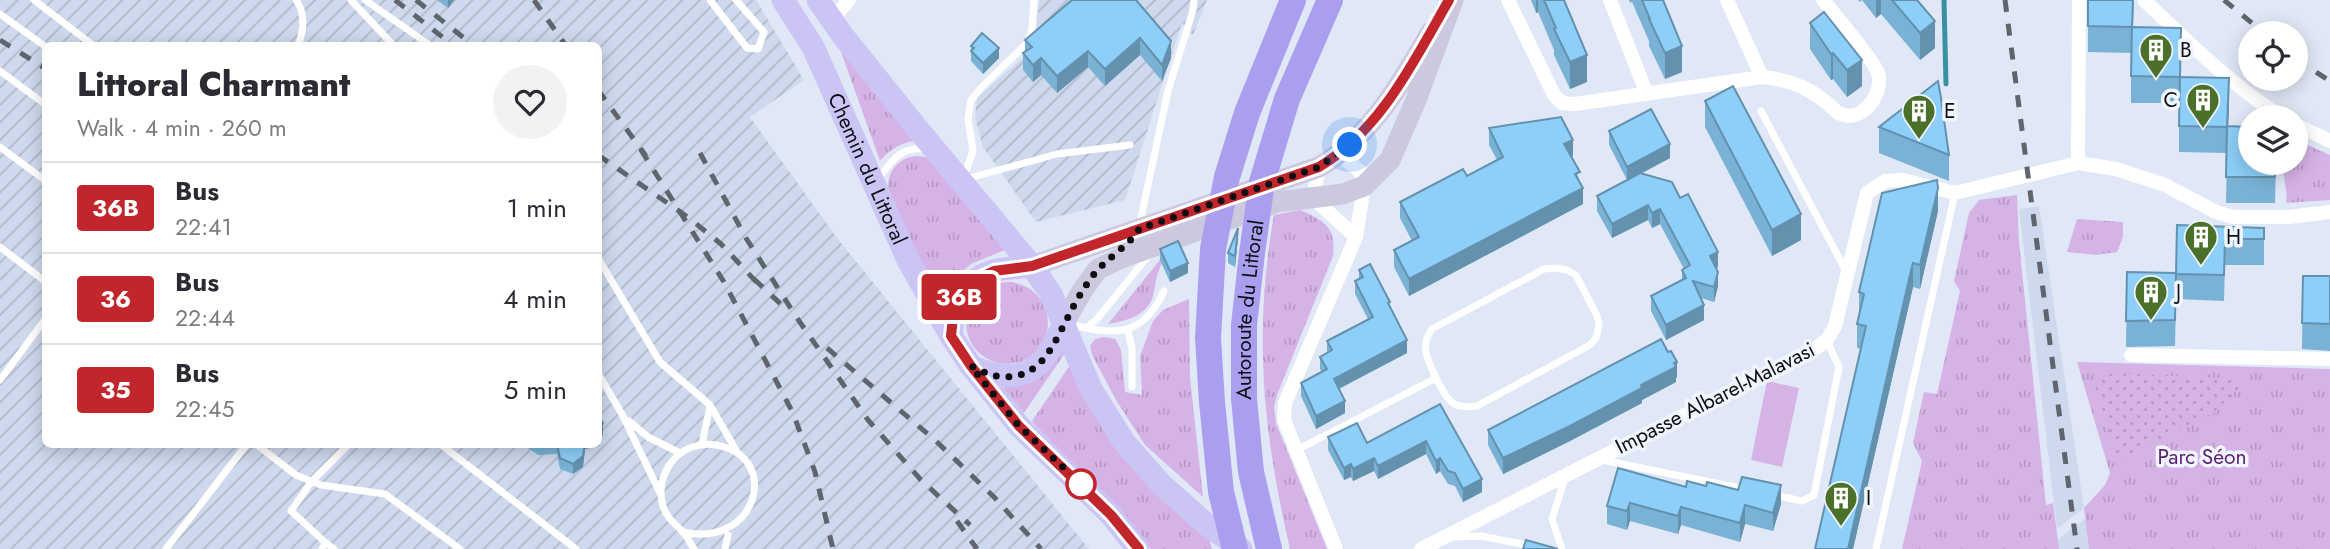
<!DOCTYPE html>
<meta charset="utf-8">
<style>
:root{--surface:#fff;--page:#f2f2f3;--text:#2b2b33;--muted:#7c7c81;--line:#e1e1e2}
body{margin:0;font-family:Jost,sans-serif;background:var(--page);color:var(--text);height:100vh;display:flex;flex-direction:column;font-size:26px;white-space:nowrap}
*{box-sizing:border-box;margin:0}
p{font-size:23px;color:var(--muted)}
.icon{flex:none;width:38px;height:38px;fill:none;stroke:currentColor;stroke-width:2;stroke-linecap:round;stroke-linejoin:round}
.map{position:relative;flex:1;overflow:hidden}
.drawer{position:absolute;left:42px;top:42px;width:560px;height:406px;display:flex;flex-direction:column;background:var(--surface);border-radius:10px;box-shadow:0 4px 18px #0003}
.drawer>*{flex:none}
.badge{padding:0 14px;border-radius:5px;font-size:24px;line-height:46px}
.buttons{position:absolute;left:2238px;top:21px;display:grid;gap:14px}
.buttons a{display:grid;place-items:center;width:70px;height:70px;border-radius:50%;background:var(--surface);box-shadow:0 4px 18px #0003;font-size:35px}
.you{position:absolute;width:35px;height:35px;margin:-18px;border:5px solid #fff;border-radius:50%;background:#1a73e8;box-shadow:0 0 0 10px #1a73e833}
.map>.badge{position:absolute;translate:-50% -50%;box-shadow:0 0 0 4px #fff}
.round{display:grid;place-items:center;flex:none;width:74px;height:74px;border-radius:37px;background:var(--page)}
.headline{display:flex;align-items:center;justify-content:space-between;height:119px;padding:0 35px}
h1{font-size:33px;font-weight:800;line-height:52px}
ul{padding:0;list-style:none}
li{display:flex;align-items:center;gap:21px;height:91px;padding:0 35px;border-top:2px solid var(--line)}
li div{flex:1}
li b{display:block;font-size:26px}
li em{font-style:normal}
li .badge{min-width:77px;font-weight:700;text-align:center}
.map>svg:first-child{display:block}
.built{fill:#ced9ed}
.industrial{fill:url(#industrial-furrows);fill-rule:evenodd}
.grass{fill:url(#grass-tufts)}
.garden{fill:url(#garden-dots)}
.pitch{fill:#d6b3e7}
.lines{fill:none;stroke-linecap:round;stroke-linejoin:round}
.stream{stroke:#3a90a1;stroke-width:5}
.lane{stroke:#fff;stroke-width:7}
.street{stroke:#fff;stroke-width:14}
.secondary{stroke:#ccc9df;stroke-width:21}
.primary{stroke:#cbc5f5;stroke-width:23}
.highway{stroke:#a99fee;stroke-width:26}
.rail{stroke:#5f646d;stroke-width:5;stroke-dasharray:12 12;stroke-linecap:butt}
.wall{fill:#79b2d5}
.shaded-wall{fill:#6391ae}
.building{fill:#8dcff8;stroke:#6391ae;stroke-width:2}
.line-casing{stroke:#fff;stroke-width:16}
.line{stroke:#c0262c;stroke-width:10}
.walk{stroke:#0d0f14;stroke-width:7;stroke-dasharray:0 12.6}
.stop-dot{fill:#fff;stroke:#c0262c;stroke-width:3.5}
.labels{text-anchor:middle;stroke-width:7;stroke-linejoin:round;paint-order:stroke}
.poi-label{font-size:21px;fill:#0d0f14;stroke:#f0f5fe;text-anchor:start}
.street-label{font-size:21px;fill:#0d0f14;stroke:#f0f5fe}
.park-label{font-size:21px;fill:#5a1e70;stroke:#f0f5fe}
</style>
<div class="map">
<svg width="2330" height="549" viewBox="0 0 2330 549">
<defs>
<pattern id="industrial-furrows" width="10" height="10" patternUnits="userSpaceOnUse" patternTransform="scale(1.75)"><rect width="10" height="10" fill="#ced9ed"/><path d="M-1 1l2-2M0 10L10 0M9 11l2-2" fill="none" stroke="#b0b9ca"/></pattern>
<pattern id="grass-tufts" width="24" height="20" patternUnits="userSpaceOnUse" patternTransform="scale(1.75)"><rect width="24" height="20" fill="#d6b3e7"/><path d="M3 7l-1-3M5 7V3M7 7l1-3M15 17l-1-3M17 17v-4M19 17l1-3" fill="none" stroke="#b699c5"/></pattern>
<pattern id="garden-dots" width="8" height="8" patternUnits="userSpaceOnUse" patternTransform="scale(1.75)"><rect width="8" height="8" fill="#d6b3e7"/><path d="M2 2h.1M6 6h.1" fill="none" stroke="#b699c5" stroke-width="1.8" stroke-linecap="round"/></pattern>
</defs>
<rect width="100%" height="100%" fill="#e0e8f7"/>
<g class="built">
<polygon points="2039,206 2084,508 2057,529 2019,209"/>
<polygon points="2086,518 2089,549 2059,549 2058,539"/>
</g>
<g class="industrial">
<path d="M0,0H756L804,80L750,117L837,238L1089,549H0ZM46,46H598V444H46Z"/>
<polygon points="1039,0 1207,0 1193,35 1182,23 1125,200 1036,222 983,147 975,118 977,99 981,94 1035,47"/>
</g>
<g class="grass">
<path d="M840,49L918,140C901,143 891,148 880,161Z"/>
<path d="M2296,140L2330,155V200L2286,203C2288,188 2282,178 2284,163H2296Z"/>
<path d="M915,156L926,157L1007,249L971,264L937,294L921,266L888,188C888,170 898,159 915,156Z"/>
<polygon points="2017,195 2019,242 2046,505 2053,503 2059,549 1902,549 1922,461 1913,443 1924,392 1937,394 1960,291 1954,281 1969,213 1979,200"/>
<path d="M1300,210C1325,221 1336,227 1333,256L1277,395L1274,407L1276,423L1327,549H1290C1263,432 1253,334 1274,215Z"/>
<polygon points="2077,219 2123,222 2123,237 2117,252 2096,255 2067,252"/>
<path d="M1160,260L1162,263C1156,274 1156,284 1153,296C1147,316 1126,321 1108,324Z"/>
<circle cx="1007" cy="323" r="41"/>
<polygon points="1189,299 1190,377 1203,497 1145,445 1116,400 1092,355 1090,346 1095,339 1104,337 1115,339 1121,350 1125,392 1142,395 1140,356 1153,321 1163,310"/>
<path d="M1063,349L1065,353L1024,413L1003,388C1033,373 1043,381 1063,349Z"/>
<polygon points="2077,362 2330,369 2330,549 2089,549 2084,508 2105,485 2110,473"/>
<polygon points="1070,365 1209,538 1212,549 1151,549 1127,518 1034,424 1032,421"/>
</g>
<polygon class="garden" points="2115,373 2237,379 2240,387 2211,415 2118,460 2093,379"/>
<polygon class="pitch" points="1767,381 1799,388 1782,467 1751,460"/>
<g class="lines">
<polyline class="stream" points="1944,0 1946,84"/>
<g class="lane">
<polyline points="34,0 94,46"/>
<path d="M296,0C306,14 304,30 298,46"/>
<polyline points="351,0 394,46"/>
<polyline points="365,0 431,46"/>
<polyline points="710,0 747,48 758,49 764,32 736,0"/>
<polyline points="0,14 46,47"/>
<polyline points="0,71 46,105"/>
<polyline points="1761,111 1847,273"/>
<polyline points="0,147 46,181"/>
<polyline points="964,177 973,151 968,119 971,100 980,89 1028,42 1032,28 1034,0"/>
<path d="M878,179C893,159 900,147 926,149"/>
<polyline points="966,179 1057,154 1130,145"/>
<polyline points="1139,227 1168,91 1193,10 1194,0"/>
<polyline points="0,247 46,282"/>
<polyline points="598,258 660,362 710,405 737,452"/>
<path d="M1068,324C1114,335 1142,339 1164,291"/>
<polyline points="1086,328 1096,320 1149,255"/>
<polyline points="1128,331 1132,348 1132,387"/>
<polyline points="598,373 623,416 660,493"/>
<polyline points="0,380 46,318"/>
<polyline points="629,421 648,437 680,453"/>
<polyline points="256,444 296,475 321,485 385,494 460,549"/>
<polyline points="440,444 576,549"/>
<polyline points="702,444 710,406"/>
<path d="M1297,450L1436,378C1447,399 1451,410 1477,406L1590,345L1596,338L1599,325L1597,316L1576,275L1567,270L1556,268L1544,269L1432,329C1419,347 1428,360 1436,378"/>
<polyline points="1602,460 1745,489"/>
<polyline points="1774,495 1802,501 1814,495 1839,367 1827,341"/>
<path d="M683,532C758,549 782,456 716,445C681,439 653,473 663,506C666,517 674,523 682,531C687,536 690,543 694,549"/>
<polyline points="1453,537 1481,536 1547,549"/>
<polyline points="326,543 291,511 312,481 349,444"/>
<polyline points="166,549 247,444"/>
<polyline points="322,549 326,543 334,549"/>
<polyline points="725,549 728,535"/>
<polyline points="1562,549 1552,519 1565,478"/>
<polyline points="1876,549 1955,193"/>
</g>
<g class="street">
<path d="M1508,0L1554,95L1562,103L1575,104L1762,77C1786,79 1808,87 1826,102C1830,105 1834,110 1838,113C1862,125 1884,94 1878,73C1874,60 1834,14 1823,0"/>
<polyline points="1610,0 1647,94"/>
<polyline points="1727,0 1762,77"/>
<path d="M2144,0C2188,42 2230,84 2282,117"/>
<polyline points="832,20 849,0"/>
<polyline points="2296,125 2330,141"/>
<polyline points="2078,163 2079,0"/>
<polyline points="1319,167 1313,198 1356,237"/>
<polyline points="2131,355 2330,359"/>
<polyline points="1336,549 1284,420 1285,403 1356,237 1364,186 1360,171 1339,155"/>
<polyline points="1421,549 1816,348 1827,340 1835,326 1867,193 1885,181 1903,180 1955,193 2078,163 2116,169 2165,185 2216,212 2233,217 2289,217 2330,212"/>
</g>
<g class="secondary">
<path d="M1032,266L1319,167C1372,135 1401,84 1431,32"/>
<polyline points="1064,323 1082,291 1098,269 1121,258 1277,202 1343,194 1364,186 1390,160 1416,100 1453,0"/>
</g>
<g class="primary">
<path id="s1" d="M783,0L813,47L908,260L951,336L971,366L1019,426L1111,515L1138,549"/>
<polyline points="818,0 843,36 916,127 1032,266 1051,294 1091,389 1124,442 1161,484 1206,524 1241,549"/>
<path d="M951,336C953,307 963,280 993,271C1005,267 1020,268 1032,266"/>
<path d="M973,367C1024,389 1044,369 1064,323"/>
</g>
<g class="highway">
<polyline points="1235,549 1221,492 1212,402 1208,338 1213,249 1227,177 1247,113 1293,0"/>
<path id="s2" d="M1269,549L1251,472L1244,399V325L1252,253L1262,182L1287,99L1330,0"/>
</g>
<g class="rail">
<polyline points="395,0 454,46"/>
<polyline points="416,0 474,46"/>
<polyline points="534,0 566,46"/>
<polyline points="2005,0 2077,549"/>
<polyline points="2224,0 2264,33"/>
<polyline points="0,40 46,69"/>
<polyline points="2296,59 2330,81"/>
<polyline points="598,90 646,156"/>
<polyline points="641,150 724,282 793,413 815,472 833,549"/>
<polyline points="700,153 746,238 797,318 868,420 921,480 970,525"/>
<polyline points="598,155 689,218 721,244 761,287"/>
<polyline points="754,279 784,307"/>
<polyline points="827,348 936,441 994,497 1041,549"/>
<polyline points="957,521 977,549"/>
</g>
</g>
<g class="wall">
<polygon points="437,0 454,0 448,8"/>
<polygon points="1136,0 1171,58 1162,81 1140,55 1105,86 1088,67 1057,93 1041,75 1033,82 1023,70 1023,53 1025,52 1025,40"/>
<polygon points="1531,0 1564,0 1587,82 1570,89 1554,55 1554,50 1538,12 1536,13"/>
<polygon points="1629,0 1663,0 1682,72 1665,79 1649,46 1649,41 1632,2 1630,3"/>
<polygon points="1858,0 1917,0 1935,48 1920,60 1881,14 1876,18 1862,0 1860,2"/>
<polygon points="2088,0 2134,0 2133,27 2181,55 2180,77 2229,105 2228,126 2276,163 2275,203 2226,203 2227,153 2179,152 2179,103 2131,103 2131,53 2088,52"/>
<polygon points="1810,23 1862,86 1847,97 1833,79 1831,80 1810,49"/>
<polygon points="971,46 999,58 983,74 971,61"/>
<polygon points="1705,101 1801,240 1772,256 1705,127"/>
<polygon points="1879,127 1949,155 1949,181 1879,153"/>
<polygon points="1489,128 1573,156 1571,157 1580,182 1583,204 1409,296 1394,267 1394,250 1412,241 1400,218 1400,202 1467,176 1497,160 1489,145"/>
<polygon points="1609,131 1670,158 1642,173 1718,267 1716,268 1718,286 1714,302 1701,298 1704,320 1666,340 1651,311 1651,296 1682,280 1682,270 1684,269 1660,224 1652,228 1648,220 1612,238 1597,211 1597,196 1627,180 1609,145"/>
<polygon points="1938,211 1920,289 1913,287 1853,549 1815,549 1861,349 1857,348 1857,324 1859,316 1859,292"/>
<polygon points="2177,225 2264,228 2264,265 2225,265 2224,301 2176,299 2175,346 2126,347 2127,272 2176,273"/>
<polygon points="1238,238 1235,267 1228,263 1228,253"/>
<polygon points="1160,249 1188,273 1170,282 1160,260"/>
<polygon points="1359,270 1390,307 1407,353 1339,389 1345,413 1316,429 1301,396 1301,383 1322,372 1320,369 1320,357 1327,353 1327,341 1368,319 1355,294 1355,281 1359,279"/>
<polygon points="2303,276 2330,276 2330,351 2302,349"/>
<polygon points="1677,377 1676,378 1676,382 1642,400 1642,403 1570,441 1503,474 1488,445 1488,430"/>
<polygon points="1440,404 1482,492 1463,502 1455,486 1448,484 1440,471 1436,474 1426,454 1378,479 1374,471 1353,481 1351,477 1344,480 1328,450 1328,437 1367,443"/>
<polygon points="603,434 599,446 585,449 583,467 573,474 560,469 557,454 538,455 528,448 527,444 598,444"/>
<polygon points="1686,487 1781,504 1773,531 1745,524 1740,542 1681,525 1678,534 1630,521 1627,530 1607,524 1607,506"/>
</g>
<g class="shaded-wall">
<polygon points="448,0 454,0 448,8"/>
<polygon points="1536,0 1538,0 1538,12 1536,13"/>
<polygon points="1876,0 1881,0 1881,14 1876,18"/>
<polygon points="1935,21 1935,48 1920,60 1920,33"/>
<polygon points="1140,38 1140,55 1105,86 1105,69"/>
<polygon points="1171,41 1171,58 1162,81 1162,65"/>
<polygon points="1682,46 1682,72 1665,79 1665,53"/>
<polygon points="999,48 999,58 983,74 983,63"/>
<polygon points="1088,51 1088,67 1057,93 1057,76"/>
<polygon points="1833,53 1833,79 1831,80 1831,54"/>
<polygon points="1587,55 1587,82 1570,89 1570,62"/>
<polygon points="1041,58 1041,75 1033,82 1033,65"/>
<polygon points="1862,60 1862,86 1847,97 1847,70"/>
<polygon points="2229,78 2229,105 2227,152 2227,126"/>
<polygon points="1573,140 1573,156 1564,161 1564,144"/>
<polygon points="1670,144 1670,158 1627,181 1627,167"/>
<polygon points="1583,188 1583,204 1409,296 1409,279"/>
<polygon points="1938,188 1938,211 1920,289 1920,265"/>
<polygon points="1648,205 1648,220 1612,238 1612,224"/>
<polygon points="1660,209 1660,224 1652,228 1652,213"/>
<polygon points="1801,214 1801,240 1772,256 1772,230"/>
<polygon points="1238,228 1238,238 1235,267 1235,256"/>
<polygon points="1718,252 1718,267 1710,271 1710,256"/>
<polygon points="1188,263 1188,273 1170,282 1170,271"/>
<polygon points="1913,263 1913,287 1853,549 1848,549"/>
<polygon points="1718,272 1718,286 1714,302 1714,287"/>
<polygon points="1704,305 1704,320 1666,340 1666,325"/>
<polygon points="1407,340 1407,353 1334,391 1334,379"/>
<polygon points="1677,362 1677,377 1676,378 1676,382 1642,400 1642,403 1570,441 1503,474 1503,458 1641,385"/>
<polygon points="1345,401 1345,413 1316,429 1316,416"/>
<polygon points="603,423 603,434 599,446 585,449 583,467 573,474 573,464 585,444 598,444 599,435"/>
<polygon points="1426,441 1426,454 1378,479 1378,466"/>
<polygon points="1374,458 1374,471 1353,481 1353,469"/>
<polygon points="1440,458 1440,471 1436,474 1436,461"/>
<polygon points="1351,464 1351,477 1344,480 1344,468"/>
<polygon points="1482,479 1482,492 1463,502 1463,489"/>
<polygon points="1781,485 1781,504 1773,531 1773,513"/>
<polygon points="1630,503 1630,521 1627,530 1627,511"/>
<polygon points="1745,505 1745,524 1740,542 1740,523"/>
<polygon points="1681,507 1681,525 1678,534 1678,516"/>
</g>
<g class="building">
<polygon points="1072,0 1136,0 1171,41 1162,65 1140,38 1105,69 1088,51 1057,76 1041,58 1033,65 1023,53 1032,47 1025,40"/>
<polygon points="1544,0 1564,0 1587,55 1570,62 1554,29 1556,28"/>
<polygon points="1642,0 1663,0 1682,46 1665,53 1649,19 1650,19"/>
<polygon points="1892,0 1917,0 1935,21 1920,33"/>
<polygon points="2088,0 2133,0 2132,27 2088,26"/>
<polygon points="1824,12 1862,60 1847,70 1833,53 1831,54 1810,23"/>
<polygon points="2132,27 2181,28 2180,77 2131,76"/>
<polygon points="982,33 999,48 983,63 971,51 974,48 971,46"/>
<polygon points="2180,77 2229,78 2227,126 2250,127 2250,163 2275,163 2275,177 2226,177 2227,127 2179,126"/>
<polygon points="1938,81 1941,98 1949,155 1879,127"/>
<polygon points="1733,86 1801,214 1772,230 1705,101"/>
<polygon points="1651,109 1670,144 1627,167 1609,131"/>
<polygon points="1561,117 1573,140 1564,144 1580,172 1575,174 1583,188 1409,279 1394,250 1419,237 1400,202 1463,169 1467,176 1503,157 1489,128"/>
<polygon points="1640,173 1672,182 1680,198 1688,194 1718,252 1710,256 1718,272 1714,287 1693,281 1704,305 1666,325 1651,296 1686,278 1682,270 1690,265 1660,209 1652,213 1648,205 1612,224 1597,196"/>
<polygon points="1937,180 1938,188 1920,265 1913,263 1909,279 1848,549 1815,549 1866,326 1857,324 1864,294 1859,292 1882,193"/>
<polygon points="2177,225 2264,228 2264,239 2225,239 2224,275 2176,274"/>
<polygon points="1238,228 1235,256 1228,253"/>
<polygon points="1178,241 1188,263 1170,271 1160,249"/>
<polygon points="1370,264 1390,302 1388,303 1407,340 1334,379 1345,401 1316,416 1301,383 1327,369 1320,357 1332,350 1327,341 1373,317 1355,281 1363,277 1359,270"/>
<polygon points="2127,272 2176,273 2175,320 2126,321"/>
<polygon points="2303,276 2330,276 2330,324 2302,323"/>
<polygon points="1661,339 1668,352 1671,351 1677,362 1674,363 1676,367 1641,385 1642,388 1570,426 1503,458 1488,430"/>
<polygon points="1440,404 1482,479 1463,489 1455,473 1448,471 1440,458 1436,461 1426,441 1378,466 1374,458 1353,469 1351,464 1344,468 1328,437 1357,423 1367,443"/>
<polygon points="598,416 603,423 598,435"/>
<polygon points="557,444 585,444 583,456 573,464 560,458"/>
<polygon points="1618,468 1686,487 1687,481 1706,486 1707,482 1738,490 1742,477 1781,485 1773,513 1745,505 1740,523 1681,507 1678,516 1630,503 1627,511 1607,506"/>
<polygon points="1526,540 1558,549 1523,549"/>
</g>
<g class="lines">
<defs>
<path id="line" d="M1139,549L1111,515L1019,426L971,366L951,336L953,317L958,299L971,282L994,271L1032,266L1319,167C1382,129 1413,62 1449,0"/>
</defs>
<use href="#line" class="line-casing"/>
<use href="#line" class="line"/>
<path class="walk" d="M1081,484L1019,426L971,366C979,369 988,375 996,376C1038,382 1050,351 1066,321C1074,304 1083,289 1094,274C1105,260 1133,242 1139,229L1319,167L1350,145"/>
</g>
<defs>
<symbol id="building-pin" viewBox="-11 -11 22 30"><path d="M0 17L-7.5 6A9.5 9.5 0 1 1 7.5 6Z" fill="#4a702a" stroke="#f0f5fe"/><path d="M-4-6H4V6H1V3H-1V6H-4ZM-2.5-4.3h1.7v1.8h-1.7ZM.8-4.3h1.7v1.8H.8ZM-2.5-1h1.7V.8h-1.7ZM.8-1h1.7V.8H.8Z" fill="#fff"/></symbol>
</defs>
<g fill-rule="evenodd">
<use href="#building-pin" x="2137" y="31" width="38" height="52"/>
<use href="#building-pin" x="2184" y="81" width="38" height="52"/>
<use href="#building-pin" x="1900" y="92" width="38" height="52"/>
<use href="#building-pin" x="2182" y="218" width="38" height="52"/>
<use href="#building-pin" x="2132" y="273" width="38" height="52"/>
<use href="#building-pin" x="1822" y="479" width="38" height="52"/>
</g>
<circle class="stop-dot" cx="1081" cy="484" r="14"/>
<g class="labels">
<g class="poi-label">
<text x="2180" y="57">B</text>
<text x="2178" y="107" text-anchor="end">C</text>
<text x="1944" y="118">E</text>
<text x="2226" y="244">H</text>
<text x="2176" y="299">J</text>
<text x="1866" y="505">I</text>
</g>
<g class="street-label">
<text dy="7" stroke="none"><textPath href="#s1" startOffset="189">Chemin du Littoral</textPath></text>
<text dy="7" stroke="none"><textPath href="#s2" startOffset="242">Autoroute du Littoral</textPath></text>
<text transform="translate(1715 398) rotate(-27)" y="7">Impasse Albarel-Malavasi</text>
</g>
<g class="park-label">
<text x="2202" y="464">Parc Séon</text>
</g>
</g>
</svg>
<div class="buttons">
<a><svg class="icon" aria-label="locate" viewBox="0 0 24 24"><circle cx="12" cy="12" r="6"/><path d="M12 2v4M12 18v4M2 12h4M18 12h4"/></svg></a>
<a><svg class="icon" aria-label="layers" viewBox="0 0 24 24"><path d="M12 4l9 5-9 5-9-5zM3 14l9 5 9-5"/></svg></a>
</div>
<div class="you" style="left:1350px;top:145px"></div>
<b class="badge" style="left:959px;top:297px;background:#c0262c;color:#fff">36B</b>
<section class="drawer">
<div class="headline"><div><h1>Littoral Charmant</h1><p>Walk · 4 min · 260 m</p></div><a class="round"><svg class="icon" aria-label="heart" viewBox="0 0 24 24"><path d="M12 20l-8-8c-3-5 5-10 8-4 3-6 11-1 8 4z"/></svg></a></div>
<ul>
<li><span class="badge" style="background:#c0262c;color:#fff">36B</span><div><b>Bus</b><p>22:41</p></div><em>1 min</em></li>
<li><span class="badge" style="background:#c0262c;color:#fff">36</span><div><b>Bus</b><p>22:44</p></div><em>4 min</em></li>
<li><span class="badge" style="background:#c0262c;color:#fff">35</span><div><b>Bus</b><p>22:45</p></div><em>5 min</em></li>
</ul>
</section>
</div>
